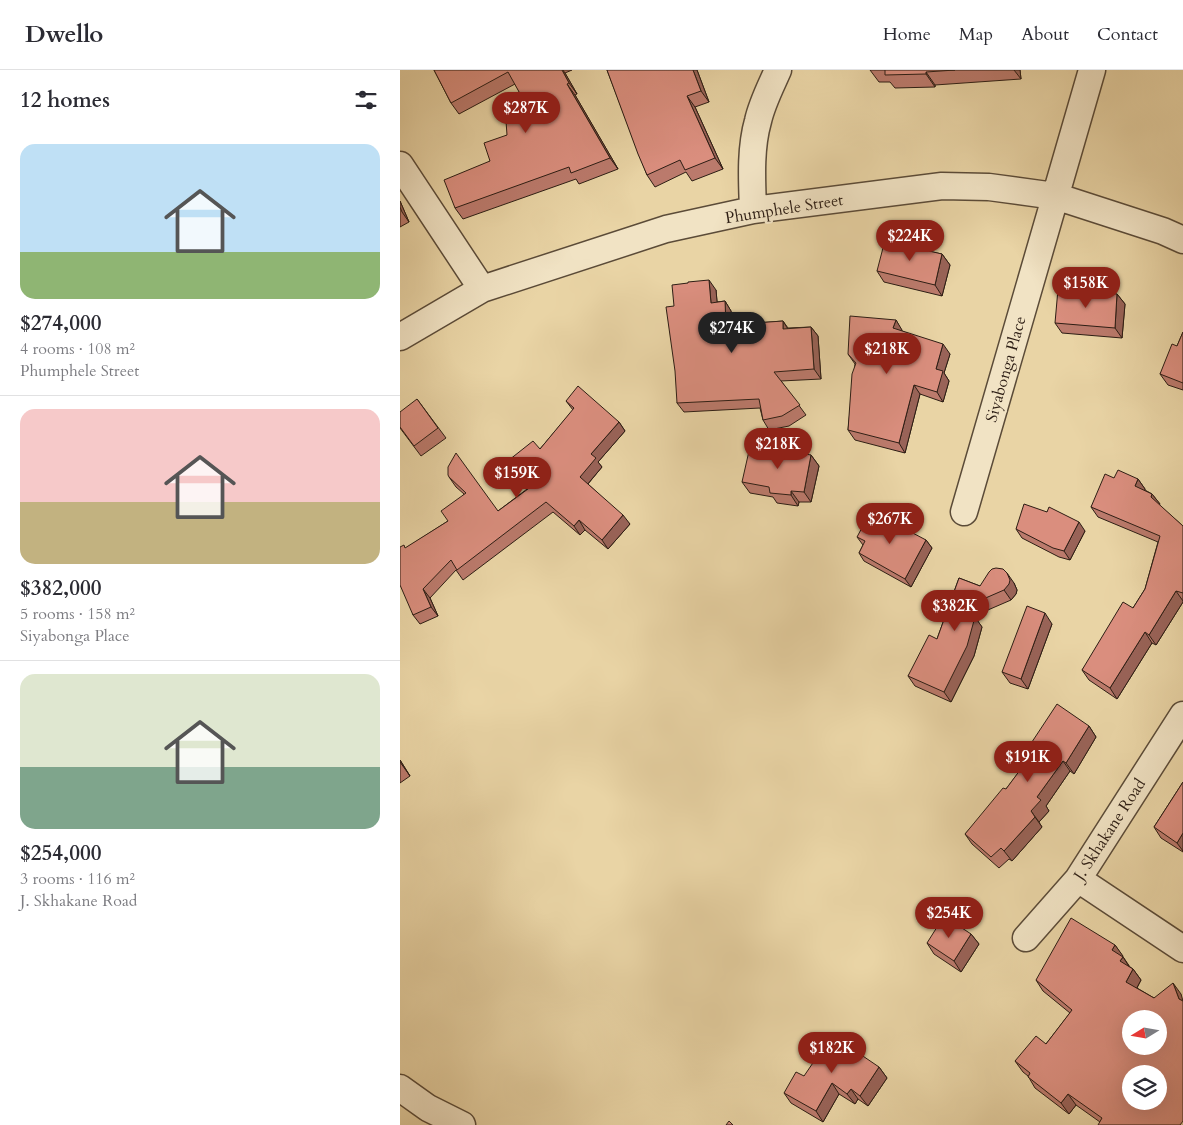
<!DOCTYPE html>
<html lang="en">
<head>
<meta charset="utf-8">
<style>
	:root { --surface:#fff; --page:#f2f2f3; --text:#2b2b33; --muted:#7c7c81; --line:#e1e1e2; --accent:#8f2418 }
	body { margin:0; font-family:Cardo,serif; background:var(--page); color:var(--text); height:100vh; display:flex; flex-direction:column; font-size:19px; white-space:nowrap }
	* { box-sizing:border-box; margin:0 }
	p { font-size:16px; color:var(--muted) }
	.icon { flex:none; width:28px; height:28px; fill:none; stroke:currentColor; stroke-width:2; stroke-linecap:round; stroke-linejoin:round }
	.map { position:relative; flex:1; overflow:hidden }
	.drawer { display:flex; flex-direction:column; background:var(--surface); width:400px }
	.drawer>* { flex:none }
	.needle { width:32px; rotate:259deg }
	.buttons { position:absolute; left:722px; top:940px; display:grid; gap:10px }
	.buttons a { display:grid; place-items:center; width:45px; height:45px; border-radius:50%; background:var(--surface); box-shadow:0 5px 20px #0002; font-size:25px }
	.price { position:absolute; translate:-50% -42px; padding:0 11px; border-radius:18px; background:var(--accent); color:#fff; font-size:16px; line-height:32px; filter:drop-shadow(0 1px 2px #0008) }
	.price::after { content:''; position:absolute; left:50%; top:30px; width:15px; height:11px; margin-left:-8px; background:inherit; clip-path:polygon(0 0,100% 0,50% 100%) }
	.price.on { background:#222; color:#fff }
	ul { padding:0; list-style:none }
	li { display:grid; align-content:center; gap:10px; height:265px; padding:0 20px }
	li+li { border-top:1px solid var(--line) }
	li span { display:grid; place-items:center; height:155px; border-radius:15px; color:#555 }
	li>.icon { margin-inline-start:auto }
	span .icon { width:90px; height:90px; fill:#fffc; stroke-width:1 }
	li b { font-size:21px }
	h2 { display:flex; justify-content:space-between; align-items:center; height:60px; padding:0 20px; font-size:21px }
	header { display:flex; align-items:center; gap:30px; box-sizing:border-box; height:70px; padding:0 25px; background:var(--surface); border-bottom:1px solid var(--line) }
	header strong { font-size:24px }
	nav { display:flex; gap:28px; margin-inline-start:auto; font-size:18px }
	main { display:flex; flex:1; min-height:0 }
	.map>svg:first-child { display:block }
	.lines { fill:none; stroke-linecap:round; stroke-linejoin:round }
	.minor-casing { stroke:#5b4b38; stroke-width:29 }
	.minor { stroke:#f1e3c4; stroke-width:26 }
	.wall { fill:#bb7a6c; stroke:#2c1d14 }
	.shaded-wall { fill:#996358; stroke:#2c1d14 }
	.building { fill:#da8e7e; stroke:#2c1d14; fill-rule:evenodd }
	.labels { text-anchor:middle; stroke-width:4.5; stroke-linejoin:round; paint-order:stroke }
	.street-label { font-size:16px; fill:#2c1d14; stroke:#f1e3c4 }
</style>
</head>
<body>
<header>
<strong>Dwello</strong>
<nav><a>Home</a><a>Map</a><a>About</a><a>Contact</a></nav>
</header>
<main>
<section class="drawer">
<h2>12 homes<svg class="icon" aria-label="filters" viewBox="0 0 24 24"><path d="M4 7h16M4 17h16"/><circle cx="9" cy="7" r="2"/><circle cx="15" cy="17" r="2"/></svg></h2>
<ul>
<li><span style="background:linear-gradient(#bfe0f5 70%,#8fb573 0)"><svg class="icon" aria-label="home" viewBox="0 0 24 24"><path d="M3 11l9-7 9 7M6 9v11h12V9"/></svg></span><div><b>$274,000</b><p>4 rooms · 108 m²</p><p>Phumphele Street</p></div></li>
<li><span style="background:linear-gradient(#f6c9c9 60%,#c2b280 0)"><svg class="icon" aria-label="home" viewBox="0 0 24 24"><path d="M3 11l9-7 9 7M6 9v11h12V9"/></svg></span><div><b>$382,000</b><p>5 rooms · 158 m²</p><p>Siyabonga Place</p></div></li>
<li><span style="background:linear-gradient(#dfe7d0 60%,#7fa58c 0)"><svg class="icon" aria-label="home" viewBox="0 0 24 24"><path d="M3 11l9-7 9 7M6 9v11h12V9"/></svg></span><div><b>$254,000</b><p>3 rooms · 116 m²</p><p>J. Skhakane Road</p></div></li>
</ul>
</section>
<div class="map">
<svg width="783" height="1055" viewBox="0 0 783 1055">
	<rect width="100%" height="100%" fill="#e9d4a5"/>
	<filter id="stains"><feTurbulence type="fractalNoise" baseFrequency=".004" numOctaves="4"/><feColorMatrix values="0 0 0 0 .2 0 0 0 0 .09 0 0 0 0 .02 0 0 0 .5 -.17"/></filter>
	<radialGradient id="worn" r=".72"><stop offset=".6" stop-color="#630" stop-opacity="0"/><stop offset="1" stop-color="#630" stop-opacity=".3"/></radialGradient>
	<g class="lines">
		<g class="minor-casing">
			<path id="minor" d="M 0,95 L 82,219
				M 353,140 C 352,111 350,79 358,51 C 362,33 371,16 378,0
				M 0,267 L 82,219 L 266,159 L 353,140 L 542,116 L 589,117 L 655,126 L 763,161 L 783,170
				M 564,442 L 692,0
				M 678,809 L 783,879
				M 626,868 L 678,809 L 783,645
				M 0,1018 L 28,1038 L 62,1055"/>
		</g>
		<use href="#minor" class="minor"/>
	</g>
	<path class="wall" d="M 34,0 L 172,0 L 165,3 L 177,24 L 175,25 L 218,99 L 179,114 L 176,109 L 63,149 L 55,138 L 90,91 L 107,65 L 133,47 L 115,14 L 59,44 L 51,33 Z
		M 207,0 L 297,0 L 309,32 L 295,37 L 323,99 L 292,111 L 286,102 L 255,117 L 247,105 Z
		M 470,0 L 620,0 L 621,9 L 535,15 L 535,17 L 495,18 L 490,12 L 479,12 Z
		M 0,131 L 9,152 L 0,157 Z
		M 495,177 L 522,180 L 542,184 L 550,195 L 542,226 L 484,212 L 477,201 Z
		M 316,220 L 317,232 L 325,231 L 331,241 L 332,255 L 383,251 L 388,258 L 411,257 L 418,266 L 421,309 L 381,311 L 406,345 L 389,356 L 369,360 L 363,350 L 360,338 L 284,342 L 277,333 Z
		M 717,224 L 725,234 L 722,268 L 662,263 L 655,253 Z
		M 496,250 L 502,261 L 550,284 L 544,303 L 549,311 L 543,332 L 520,324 L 505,383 L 455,370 L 448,360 L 455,294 L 448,284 Z
		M 783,262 L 783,320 L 768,315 L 760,304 L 777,276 Z
		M 17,329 L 46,368 L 21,386 L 0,358 Z
		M 166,331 L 219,352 L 225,361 L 198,392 L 202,397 L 188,414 L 230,454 L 208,479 L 185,460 L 180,465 L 153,442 L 63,510 L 56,500 L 30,528 L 38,546 L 20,554 L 13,545 L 6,478 L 48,451 L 64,424 L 56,417 L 49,407 L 98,441 L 131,416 L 115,399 L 109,390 L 140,379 L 173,340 Z
		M 411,385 L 419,396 L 411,432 L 399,432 L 398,436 L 377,433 L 373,427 L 350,423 L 342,412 Z
		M 714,408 L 738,409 L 745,419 L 745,420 L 752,424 L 760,434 L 759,435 L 783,456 L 783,532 L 756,575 L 752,573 L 717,629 L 689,610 L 682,600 L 733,538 L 745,519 L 758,472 L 698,447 L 691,437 Z
		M 647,442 L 685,461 L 670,490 L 659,487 L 622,468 L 616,459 Z
		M 457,467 L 526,470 L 532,478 L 511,517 L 464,491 L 459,483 L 463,475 Z
		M 559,508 L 580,516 L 614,513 L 617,520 L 616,524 L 611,530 L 574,546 L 582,557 L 574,586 L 551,632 L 515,616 L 508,606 L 537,569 Z
		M 652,554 L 628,619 L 610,613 L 602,602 Z
		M 689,656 L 696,667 L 674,704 L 670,701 L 646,736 L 649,741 L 639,752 L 642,757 L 612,791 L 609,789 L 599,798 L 572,774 L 565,764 L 606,719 L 628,690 L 624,684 Z
		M 0,690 L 10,706 L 0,713 Z
		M 783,712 L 783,782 L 761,768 L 754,757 Z
		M 571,864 L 579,874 L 561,902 L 534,884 L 527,873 Z
		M 715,875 L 730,897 L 733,899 L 741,910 L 737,918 L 754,928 L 781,924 L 700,1052 L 676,1035 L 669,1044 L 635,1018 L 628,1006 L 623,1002 L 615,991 L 646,974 L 670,943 L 643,921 L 636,910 Z
		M 479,997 L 487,1008 L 468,1036 L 458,1029 L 455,1034 L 439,1024 L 423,1052 L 391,1033 L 384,1023 L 404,1006 Z"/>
	<path class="shaded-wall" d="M 162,0 L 163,0 L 165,3 L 177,24 L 169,13 Z
		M 293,0 L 297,0 L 309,32 L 301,21 Z
		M 614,0 L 620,0 L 621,9 Z
		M 526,2 L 535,15 L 535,17 L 526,4 Z
		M 167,14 L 175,25 L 218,99 L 210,88 Z
		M 287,26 L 295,37 L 323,99 L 315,88 Z
		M 0,131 L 9,152 L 2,142 L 0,137 Z
		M 517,172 L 524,183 L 516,178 Z
		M 542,184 L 550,195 L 542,226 L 535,215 Z
		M 309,210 L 316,220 L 318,242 L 311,233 Z
		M 717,224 L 725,234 L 722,268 L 715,258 Z
		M 325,231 L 331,241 L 332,265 L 326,255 Z
		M 496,250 L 502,260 L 499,267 L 493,258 Z
		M 383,251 L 389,261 L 383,259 Z
		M 411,257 L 418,266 L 421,309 L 414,299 Z
		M 543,274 L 550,284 L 544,303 L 549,311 L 543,332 L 537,322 L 536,299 Z
		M 514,315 L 520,324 L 505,383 L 499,373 Z
		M 219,352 L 225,361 L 198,392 L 202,397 L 186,416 L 180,407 L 191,384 Z
		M 411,385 L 419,396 L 411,432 L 404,422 Z
		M 738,409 L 745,419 L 742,427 L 735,416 Z
		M 391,421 L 399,432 L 398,436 L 391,425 Z
		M 752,424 L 760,434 L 758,438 L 751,427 Z
		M 223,445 L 230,454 L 208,479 L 202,470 Z
		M 179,450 L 185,460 L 180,465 L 174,456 Z
		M 679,452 L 685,461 L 670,490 L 664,481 Z
		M 526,470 L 532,478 L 511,517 L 505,509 Z
		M 607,503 L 614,513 L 617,520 L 616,524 L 611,530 L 604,520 Z
		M 23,519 L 30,528 L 38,546 L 31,537 Z
		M 776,521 L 783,531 L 783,532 L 756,575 L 749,565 Z
		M 645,543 L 652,554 L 628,619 L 621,609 Z
		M 575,547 L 582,557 L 574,586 L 551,632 L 544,622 Z
		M 745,562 L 752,573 L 717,629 L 710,618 Z
		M 689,656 L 696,667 L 674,704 L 666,693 Z
		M 0,690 L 10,706 L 0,692 Z
		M 663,691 L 670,701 L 646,736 L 649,741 L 639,752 L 631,741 L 637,727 Z
		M 635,747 L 642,757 L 612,791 L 604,781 Z
		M 783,763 L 783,781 L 777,773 Z
		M 571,864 L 579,874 L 561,902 L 554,891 Z
		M 715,875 L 723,886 L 720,891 L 723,887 L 730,898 L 727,902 L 712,880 Z
		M 733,899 L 741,910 L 734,923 L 726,912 Z
		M 773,913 L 781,924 L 783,931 L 779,929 Z
		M 479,997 L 487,1008 L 468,1036 L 460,1026 Z
		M 432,1013 L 439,1024 L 423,1052 L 416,1041 Z
		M 451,1019 L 458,1029 L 455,1034 L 447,1024 Z
		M 668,1024 L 676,1035 L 669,1044 L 661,1033 Z"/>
	<path class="building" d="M 34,0 L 162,0 L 169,13 L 167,14 L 210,88 L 171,103 L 169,97 L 55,138 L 44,110 L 90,91 L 84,73 L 107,65 L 106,51 L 133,47 L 108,2 L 51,33 Z
		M 207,0 L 293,0 L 301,21 L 287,26 L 315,88 L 285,100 L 280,90 L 247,105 L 238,84 Z
		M 485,0 L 555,0 L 526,2 L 526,4 L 485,5 Z
		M 497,167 L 517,172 L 516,178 L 542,184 L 535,215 L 477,201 L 484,174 L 495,177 Z
		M 309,210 L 311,233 L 325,231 L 326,255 L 383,251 L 383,259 L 411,257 L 414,299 L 374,302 L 400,335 L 382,346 L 363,350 L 359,329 L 277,333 L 275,301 L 266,237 L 274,236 L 272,215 L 288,213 L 288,212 Z
		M 658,219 L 717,224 L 715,258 L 655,253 Z
		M 450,246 L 496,250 L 493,258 L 543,274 L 536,299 L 543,301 L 537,322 L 514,315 L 499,373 L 448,360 L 452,304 L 456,293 L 448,284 Z
		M 783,262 L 783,313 L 760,304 L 772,274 L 777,276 Z
		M 178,316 L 219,352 L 191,384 L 196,388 L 180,407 L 223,445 L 202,470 L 179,450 L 174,456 L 146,432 L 57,500 L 51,490 L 23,519 L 31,537 L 13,545 L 0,515 L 0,477 L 4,475 L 5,478 L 48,451 L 41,441 L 66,423 L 49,407 L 48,405 L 48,397 L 56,383 L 98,441 L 132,416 L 109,390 L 133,371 L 140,379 L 174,338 L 166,331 Z
		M 17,329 L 38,358 L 14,376 L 0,357 L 0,342 Z
		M 367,377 L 411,385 L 404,422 L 391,421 L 391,425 L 370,423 L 369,417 L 342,412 L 349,381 L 368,382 Z
		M 718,400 L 738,409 L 735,416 L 752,424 L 751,427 L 783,456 L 783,523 L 776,521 L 749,565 L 745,562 L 710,618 L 682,600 L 723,532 L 733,538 L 745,519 L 760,466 L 691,437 L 705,404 L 714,408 Z
		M 624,434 L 647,442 L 649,437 L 679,452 L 664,481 L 653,478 L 616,459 Z
		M 471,441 L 526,470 L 505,509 L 459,483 L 465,471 L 457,467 Z
		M 596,498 L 603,499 L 607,503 L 610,510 L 609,514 L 604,520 L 558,540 L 575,547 L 567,576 L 544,622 L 508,606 L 529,565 L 537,569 L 559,508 L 580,516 L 589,502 L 592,499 Z
		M 627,536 L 645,543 L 621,609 L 602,602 Z
		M 657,634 L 689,656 L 666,693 L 663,691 L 637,727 L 641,730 L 631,741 L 635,747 L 604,781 L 601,778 L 591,787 L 565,764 L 603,718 L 606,719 L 629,688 L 624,684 Z
		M 783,712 L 783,763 L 777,773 L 754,757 Z
		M 544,846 L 571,864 L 554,891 L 527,873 Z
		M 671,848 L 715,875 L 712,880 L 723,887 L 720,891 L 733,899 L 726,912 L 754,928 L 773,913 L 779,929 L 783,931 L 783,1051 L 780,1055 L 698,1055 L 702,1048 L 668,1024 L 661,1033 L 628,1007 L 630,1003 L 615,991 L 636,966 L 646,974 L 672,940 L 636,910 ZM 731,949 L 759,949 L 759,976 L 731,976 ZM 731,1004 L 759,1004 L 759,1031 L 731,1031 Z
		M 432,965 L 479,997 L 460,1026 L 451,1019 L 447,1024 L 432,1013 L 416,1041 L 384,1023 L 396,1002 L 404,1006 Z
		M 329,1051 L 333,1055 L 326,1055 Z"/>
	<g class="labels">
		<g class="street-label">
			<text transform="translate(384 138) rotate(-9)" y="6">Phumphele Street</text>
			<text transform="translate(605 299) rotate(-74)" y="6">Siyabonga Place</text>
			<text transform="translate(709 759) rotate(-57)" y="6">J. Skhakane Road</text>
		</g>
	</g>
	<rect width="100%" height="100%" filter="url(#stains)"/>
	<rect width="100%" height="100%" fill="url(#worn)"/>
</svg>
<div class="buttons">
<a><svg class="needle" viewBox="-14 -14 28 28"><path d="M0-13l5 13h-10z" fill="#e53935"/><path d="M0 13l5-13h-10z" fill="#7c7c81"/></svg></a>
<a><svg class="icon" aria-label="layers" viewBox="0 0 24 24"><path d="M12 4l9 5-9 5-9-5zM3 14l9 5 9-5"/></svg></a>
</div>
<b class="price" style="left:126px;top:64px">$287K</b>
<b class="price" style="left:510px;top:192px">$224K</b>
<b class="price" style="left:686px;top:239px">$158K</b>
<b class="price on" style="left:332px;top:284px">$274K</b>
<b class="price" style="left:487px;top:305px">$218K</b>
<b class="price" style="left:378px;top:400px">$218K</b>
<b class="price" style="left:117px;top:429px">$159K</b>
<b class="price" style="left:490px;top:475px">$267K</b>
<b class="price" style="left:555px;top:562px">$382K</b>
<b class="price" style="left:628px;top:713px">$191K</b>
<b class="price" style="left:549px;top:869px">$254K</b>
<b class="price" style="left:432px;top:1004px">$182K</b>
</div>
</main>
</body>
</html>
